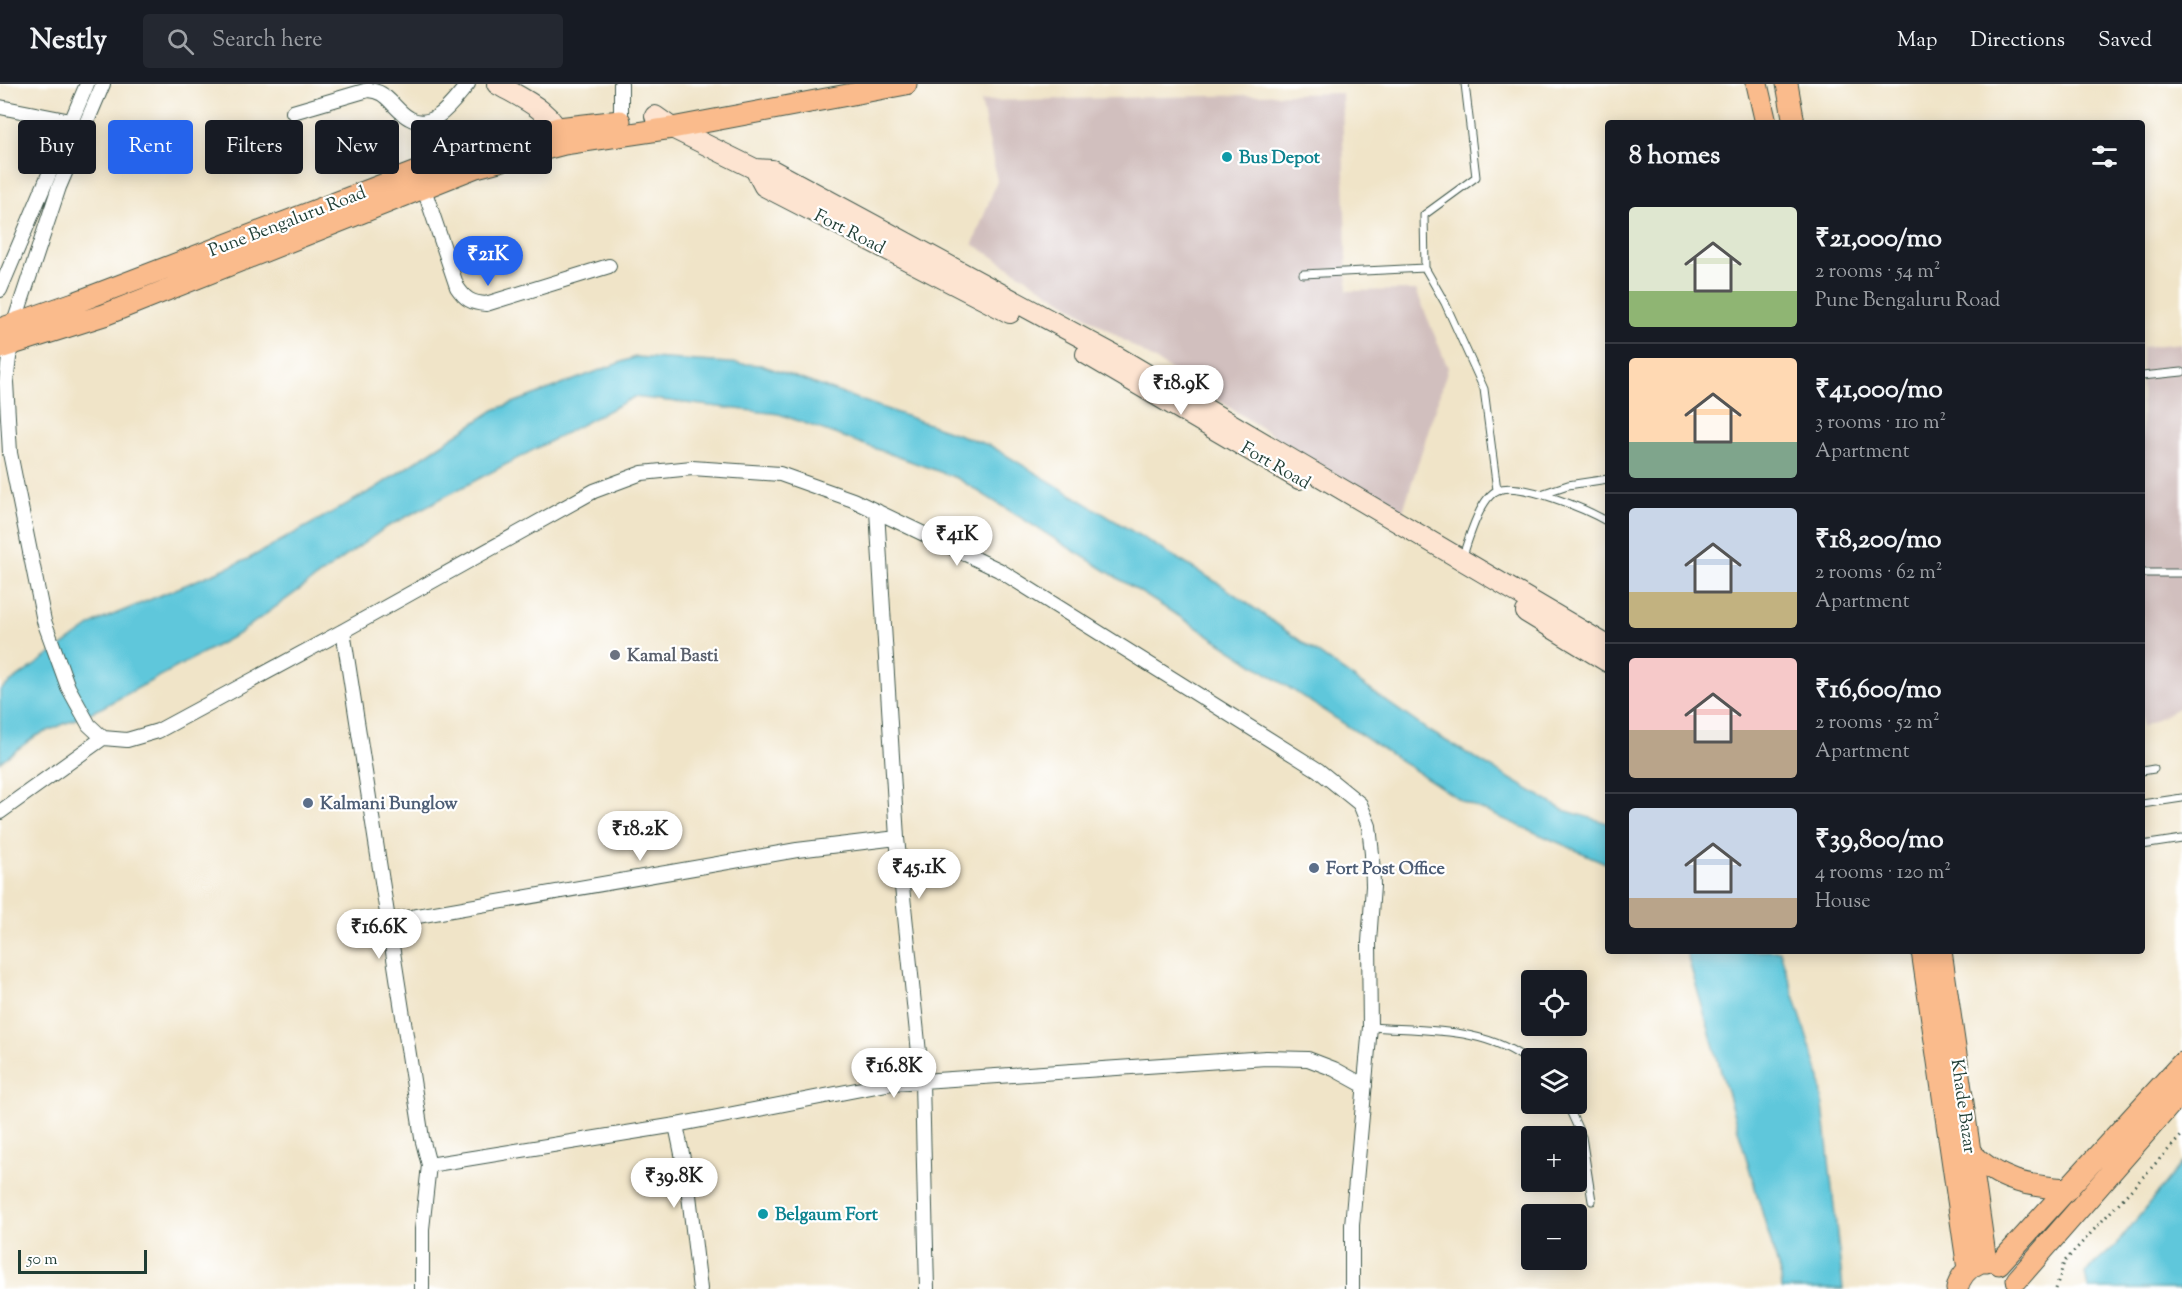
<!DOCTYPE html>
<html lang="en">
<head>
<meta charset="utf-8">
<style>
	:root { --surface:#171b24; --page:#242831; --text:#f1f3f6; --muted:#9ea1a6; --line:#363941; --accent:#2563eb }
	body { margin:0; font-family:"Sorts Mill Goudy",serif; background:var(--page); color:var(--text); height:100vh; display:flex; flex-direction:column; font-size:22px; white-space:nowrap }
	* { box-sizing:border-box; margin:0 }
	p { font-size:20px; color:var(--muted) }
	.icon { flex:none; width:33px; height:33px; fill:none; stroke:currentColor; stroke-width:2; stroke-linecap:round; stroke-linejoin:round }
	.map { position:relative; flex:1; overflow:hidden }
	.sheet { position:absolute; left:1605px; top:36px; width:540px; height:834px; display:flex; flex-direction:column; background:var(--surface); border-radius:6px; box-shadow:0 3px 15px #0003 }
	.sheet>* { flex:none }
	.banner { position:absolute; left:18px; top:36px; width:570px; height:54px; display:flex; gap:12px }
	.buttons { position:absolute; left:1521px; top:886px; display:grid; gap:12px }
	.buttons a { display:grid; place-items:center; width:66px; height:66px; border-radius:6px; background:var(--surface); box-shadow:0 3px 15px #0003; font-size:30px }
	.scale { position:absolute; left:18px; bottom:15px; width:129px; box-sizing:border-box; padding-left:6px; border:3px solid #1f3d34; border-top:0; font-size:16px; line-height:21px; white-space:nowrap; color:#1f3d34; -webkit-text-stroke:4px #fff; paint-order:stroke }
	.price { position:absolute; translate:-50% -51px; padding:0 14px; border-radius:21px; background:#fff; color:#222; font-size:20px; line-height:39px; filter:drop-shadow(0 2px 3px #0008) }
	.price::after { content:''; position:absolute; left:50%; top:36px; width:18px; height:14px; margin-left:-9px; background:inherit; clip-path:polygon(0 0,100% 0,50% 100%) }
	.price.on { background:var(--accent); color:#fff }
	ul { padding:0; list-style:none }
	li { display:flex; align-items:center; gap:18px; height:150px; padding:0 24px }
	li+li { border-top:2px solid var(--line) }
	li span { display:grid; place-items:center; flex:none; width:168px; height:120px; border-radius:6px; color:#555 }
	li>.icon { margin-inline-start:auto }
	span .icon { width:72px; height:72px; fill:#fffc; stroke-width:1 }
	li b { font-size:26px }
	h2 { display:flex; justify-content:space-between; align-items:center; height:72px; padding:0 24px; font-size:26px }
	.tag { padding:0 21px; border-radius:6px; background:var(--surface); box-shadow:0 3px 15px #0003; font-size:21px; line-height:54px }
	.tag.on { background:var(--accent); color:#fff }
	header { display:flex; align-items:center; gap:36px; box-sizing:border-box; height:84px; padding:0 30px; background:var(--surface); border-bottom:2px solid var(--line) }
	header strong { font-size:28px }
	nav { display:flex; gap:33px; margin-inline-start:auto; font-size:21px }
	.search { width:420px; height:54px; background:var(--page); display:flex; align-items:center; gap:15px; box-sizing:border-box; padding:0 21px; border-radius:6px; color:var(--muted); font-size:22px }
	.map>svg:first-child { display:block }
	.industrial { fill:#d1bfbe }
	.water { fill:#5fc7db; stroke:#3f8288; stroke-width:1.5 }
	.lines { fill:none; stroke-linecap:round; stroke-linejoin:round }
	.service-casing { stroke:#3e564a; stroke-width:9 }
	.minor-casing { stroke:#3e564a; stroke-width:16 }
	.secondary-casing { stroke:#3e564a; stroke-width:22 }
	.primary-casing { stroke:#3e564a; stroke-width:23 }
	.path { stroke:#3e564a; stroke-width:3; stroke-dasharray:1.5 4.5; stroke-linecap:butt }
	.service { stroke:#fff; stroke-width:7 }
	.minor { stroke:#fff; stroke-width:14 }
	.secondary { stroke:#fde4d1; stroke-width:20 }
	.primary { stroke:#fabb8c; stroke-width:21 }
	.culture-dot { fill:#0f9aa8; stroke:#fff; stroke-width:2 }
	.worship-dot { fill:#6b7280; stroke:#fff; stroke-width:2 }
	.service-dot { fill:#5c6f8a; stroke:#fff; stroke-width:2 }
	.labels { text-anchor:middle; stroke-width:4.5; stroke-linejoin:round; paint-order:stroke }
	.culture-label { font-size:18px; font-weight:bold; fill:#0d838f; stroke:#fff; text-anchor:start }
	.street-label { font-size:18px; fill:#1f3d34; stroke:#fff }
	.worship-label { font-size:18px; font-weight:bold; fill:#5b616d; stroke:#fff; text-anchor:start }
	.service-label { font-size:18px; font-weight:bold; fill:#4e5e75; stroke:#fff; text-anchor:start }
</style>
</head>
<body>
<header>
<strong>Nestly</strong>
<div class="search"><svg class="icon" aria-label="search" viewBox="0 0 24 24"><circle cx="10" cy="10" r="6"/><path d="M15 15l6 6"/></svg>Search here</div>
<nav><a>Map</a><a>Directions</a><a>Saved</a></nav>
</header>
<div class="map">
<svg width="2182" height="1205" viewBox="0 0 2182 1205">
	<rect width="100%" height="100%" fill="#fff"/>
	<filter id="ink" filterUnits="userSpaceOnUse"><feTurbulence type="fractalNoise" baseFrequency=".0167" numOctaves="2"/><feDisplacementMap in="SourceGraphic" scale="12" xChannelSelector="R" yChannelSelector="G"/><feConvolveMatrix kernelMatrix="1 2 1 2 8 2 1 2 1" color-interpolation-filters="sRGB"/></filter>
	<filter id="wash" filterUnits="userSpaceOnUse"><feTurbulence type="fractalNoise" baseFrequency=".008" numOctaves="4" result="noise"/><feDisplacementMap in="SourceGraphic" scale="24" xChannelSelector="R" yChannelSelector="G"/><feGaussianBlur stdDeviation="1.35" result="paint"/><feColorMatrix in="noise" values="0 0 0 0 0 0 0 0 0 0 0 0 0 0 0 0 0 1.4 0 .05"/><feComposite in="paint" operator="in"/></filter>
	<g filter="url(#wash)">
		<rect width="100%" height="100%" fill="#f0e4c8"/>
		<path class="industrial" d="M 1342,9 L 1347,207 L 1416,206 L 1448,284 L 1401,433 L 973,160 L 997,97 L 981,17 Z
			M 2182,259 L 2182,622 L 2142,643 L 2142,263 Z"/>
		<path class="water" d="M 635,273 L 761,281 L 991,362 L 1221,501 L 1426,645 L 1563,726 L 1608,739 L 1608,780 L 1462,717 L 1201,546 L 957,394 L 779,330 L 634,313 L 385,444 L 238,550 L 101,624 L 36,652 L 0,678 L 0,606 L 96,538 L 248,475 L 374,405 L 494,326 Z
			M 1686,867 L 1780,867 L 1820,994 L 1843,1205 L 1782,1205 L 1781,1193 Z
			M 2182,1079 L 2182,1205 L 2088,1205 L 2085,1189 L 2116,1161 Z"/>
	</g>
	<g filter="url(#ink)">
		<g class="lines">
			<g class="service-casing">
				<path id="service" d="M 1465,0 L 1476,93 L 1424,131 L 1425,184 L 1445,219 L 1484,305 L 1497,406
					M 1303,190 L 1425,184
					M 2142,292 L 2182,288
					M 1541,410 L 1568,401 L 1608,395
					M 1462,475 C 1468,457 1480,413 1498,406 C 1520,397 1588,426 1608,438
					M 2142,489 L 2182,489
					M 2142,687 L 2154,685
					M 2142,720 L 2182,714
					M 2142,761 L 2182,755
					M 1370,943 C 1424,947 1488,942 1532,980
					M 1567,1020 L 1582,1053 L 1592,1117"/>
			</g>
			<g class="minor-casing">
				<path id="minor" d="M 103,0 L 59,103 L 13,242 L 6,298 L 10,369 L 44,537 L 68,603 L 89,641 L 103,654 L 127,656 L 158,647 L 343,547 L 594,407 L 642,389 L 692,384 L 780,390 L 853,416 L 999,486 L 1318,686 L 1360,720 L 1369,742 L 1372,770 L 1373,802 L 1369,858 L 1370,943 L 1352,1141 L 1352,1205
					M 0,23 L 71,37
					M 293,28 L 368,6 C 380,7 384,11 392,19 C 397,24 403,31 409,34 C 434,49 454,16 468,0
					M 621,37 L 621,0
					M 424,105 L 457,203 C 465,215 471,219 486,220 L 609,182
					M 0,206 L 87,0
					M 877,427 L 897,754 L 922,998 L 927,1205
					M 343,547 L 422,1054 L 429,1081 L 422,1145 L 422,1205
					M 0,728 L 103,654
					M 389,837 L 797,766 L 897,754
					M 676,1041 L 687,1094 L 700,1205
					M 429,1081 L 676,1041 L 892,999 L 1266,974 L 1308,975 L 1334,985 L 1365,1002"/>
			</g>
			<g class="secondary-casing">
				<path id="secondary" d="M 497,0 C 523,15 552,26 563,57
					M 655,32 L 672,44 L 755,85 L 772,86 L 1116,272 L 1608,562
					M 755,85 L 764,102 L 1010,229
					M 1086,270 L 1299,395
					M 1526,528 L 1608,578"/>
			</g>
			<g class="primary-casing">
				<path id="primary" d="M 1757,0 L 1766,39
					M 1787,0 L 1794,39
					M 0,245 L 74,219 L 416,88 L 558,44 L 620,37
					M 0,264 L 104,231 L 476,83 L 564,60 L 672,44 L 906,0
					M 1922,867 L 1968,1185
					M 1941,867 L 1986,1178
					M 1970,1068 C 2000,1098 2028,1102 2068,1105
					M 1999,1180 L 2182,979
					M 2017,1196 L 2182,1007
					M 1957,1205 C 1960,1192 1967,1184 1979,1179"/>
			</g>
			<path class="path" d="M 2056,1205 L 2064,1178 L 2182,1051"/>
			<use href="#service" class="service"/>
			<use href="#minor" class="minor"/>
			<use href="#secondary" class="secondary"/>
			<use href="#primary" class="primary"/>
		</g>
	</g>
	<g class="culture-dot">
		<circle cx="1227" cy="73" r="6"/>
		<circle cx="763" cy="1130" r="6"/>
	</g>
	<circle class="worship-dot" cx="615" cy="571" r="6"/>
	<g class="service-dot">
		<circle cx="308" cy="719" r="6"/>
		<circle cx="1314" cy="784" r="6"/>
	</g>
	<g class="labels">
		<g class="culture-label">
			<text x="1239" y="79">Bus Depot</text>
			<text x="775" y="1136">Belgaum Fort</text>
		</g>
		<g class="street-label">
			<text transform="translate(287 137) rotate(-21)" y="6">Pune Bengaluru Road</text>
			<text transform="translate(850 147) rotate(27)" y="6">Fort Road</text>
			<text transform="translate(1276 381) rotate(30)" y="6">Fort Road</text>
			<text transform="translate(1964 1022) rotate(82)" y="6">Khade Bazar</text>
		</g>
		<g class="worship-label">
			<text x="627" y="577">Kamal Basti</text>
		</g>
		<g class="service-label">
			<text x="320" y="725">Kalmani Bunglow</text>
			<text x="1326" y="790">Fort Post Office</text>
		</g>
	</g>
</svg>
<div class="buttons">
<a><svg class="icon" aria-label="locate" viewBox="0 0 24 24"><circle cx="12" cy="12" r="6"/><path d="M12 2v4M12 18v4M2 12h4M18 12h4"/></svg></a>
<a><svg class="icon" aria-label="layers" viewBox="0 0 24 24"><path d="M12 4l9 5-9 5-9-5zM3 14l9 5 9-5"/></svg></a>
<a>+</a>
<a>−</a>
</div>
<div class="scale">50 m</div>
<b class="price on" style="left:488px;top:203px">₹21K</b>
<b class="price" style="left:1181px;top:332px">₹18.9K</b>
<b class="price" style="left:957px;top:483px">₹41K</b>
<b class="price" style="left:640px;top:778px">₹18.2K</b>
<b class="price" style="left:919px;top:816px">₹45.1K</b>
<b class="price" style="left:379px;top:876px">₹16.6K</b>
<b class="price" style="left:894px;top:1015px">₹16.8K</b>
<b class="price" style="left:674px;top:1125px">₹39.8K</b>
<div class="banner">
<a class="tag">Buy</a>
<a class="tag on">Rent</a>
<a class="tag">Filters</a>
<a class="tag">New</a>
<a class="tag">Apartment</a>
</div>
<section class="sheet">
<h2>8 homes<svg class="icon" aria-label="filters" viewBox="0 0 24 24"><path d="M4 7h16M4 17h16"/><circle cx="9" cy="7" r="2"/><circle cx="15" cy="17" r="2"/></svg></h2>
<ul>
<li><span style="background:linear-gradient(#dfe7d0 70%,#8fb573 0)"><svg class="icon" aria-label="home" viewBox="0 0 24 24"><path d="M3 11l9-7 9 7M6 9v11h12V9"/></svg></span><div><b>₹21,000/mo</b><p>2 rooms · 54 m²</p><p>Pune Bengaluru Road</p></div></li>
<li><span style="background:linear-gradient(#ffd9b3 70%,#7fa58c 0)"><svg class="icon" aria-label="home" viewBox="0 0 24 24"><path d="M3 11l9-7 9 7M6 9v11h12V9"/></svg></span><div><b>₹41,000/mo</b><p>3 rooms · 110 m²</p><p>Apartment</p></div></li>
<li><span style="background:linear-gradient(#c9d6e8 70%,#c2b280 0)"><svg class="icon" aria-label="home" viewBox="0 0 24 24"><path d="M3 11l9-7 9 7M6 9v11h12V9"/></svg></span><div><b>₹18,200/mo</b><p>2 rooms · 62 m²</p><p>Apartment</p></div></li>
<li><span style="background:linear-gradient(#f6c9c9 60%,#b9a48a 0)"><svg class="icon" aria-label="home" viewBox="0 0 24 24"><path d="M3 11l9-7 9 7M6 9v11h12V9"/></svg></span><div><b>₹16,600/mo</b><p>2 rooms · 52 m²</p><p>Apartment</p></div></li>
<li><span style="background:linear-gradient(#c9d6e8 75%,#b9a48a 0)"><svg class="icon" aria-label="home" viewBox="0 0 24 24"><path d="M3 11l9-7 9 7M6 9v11h12V9"/></svg></span><div><b>₹39,800/mo</b><p>4 rooms · 120 m²</p><p>House</p></div></li>
</ul>
</section>
</div>
</body>
</html>
